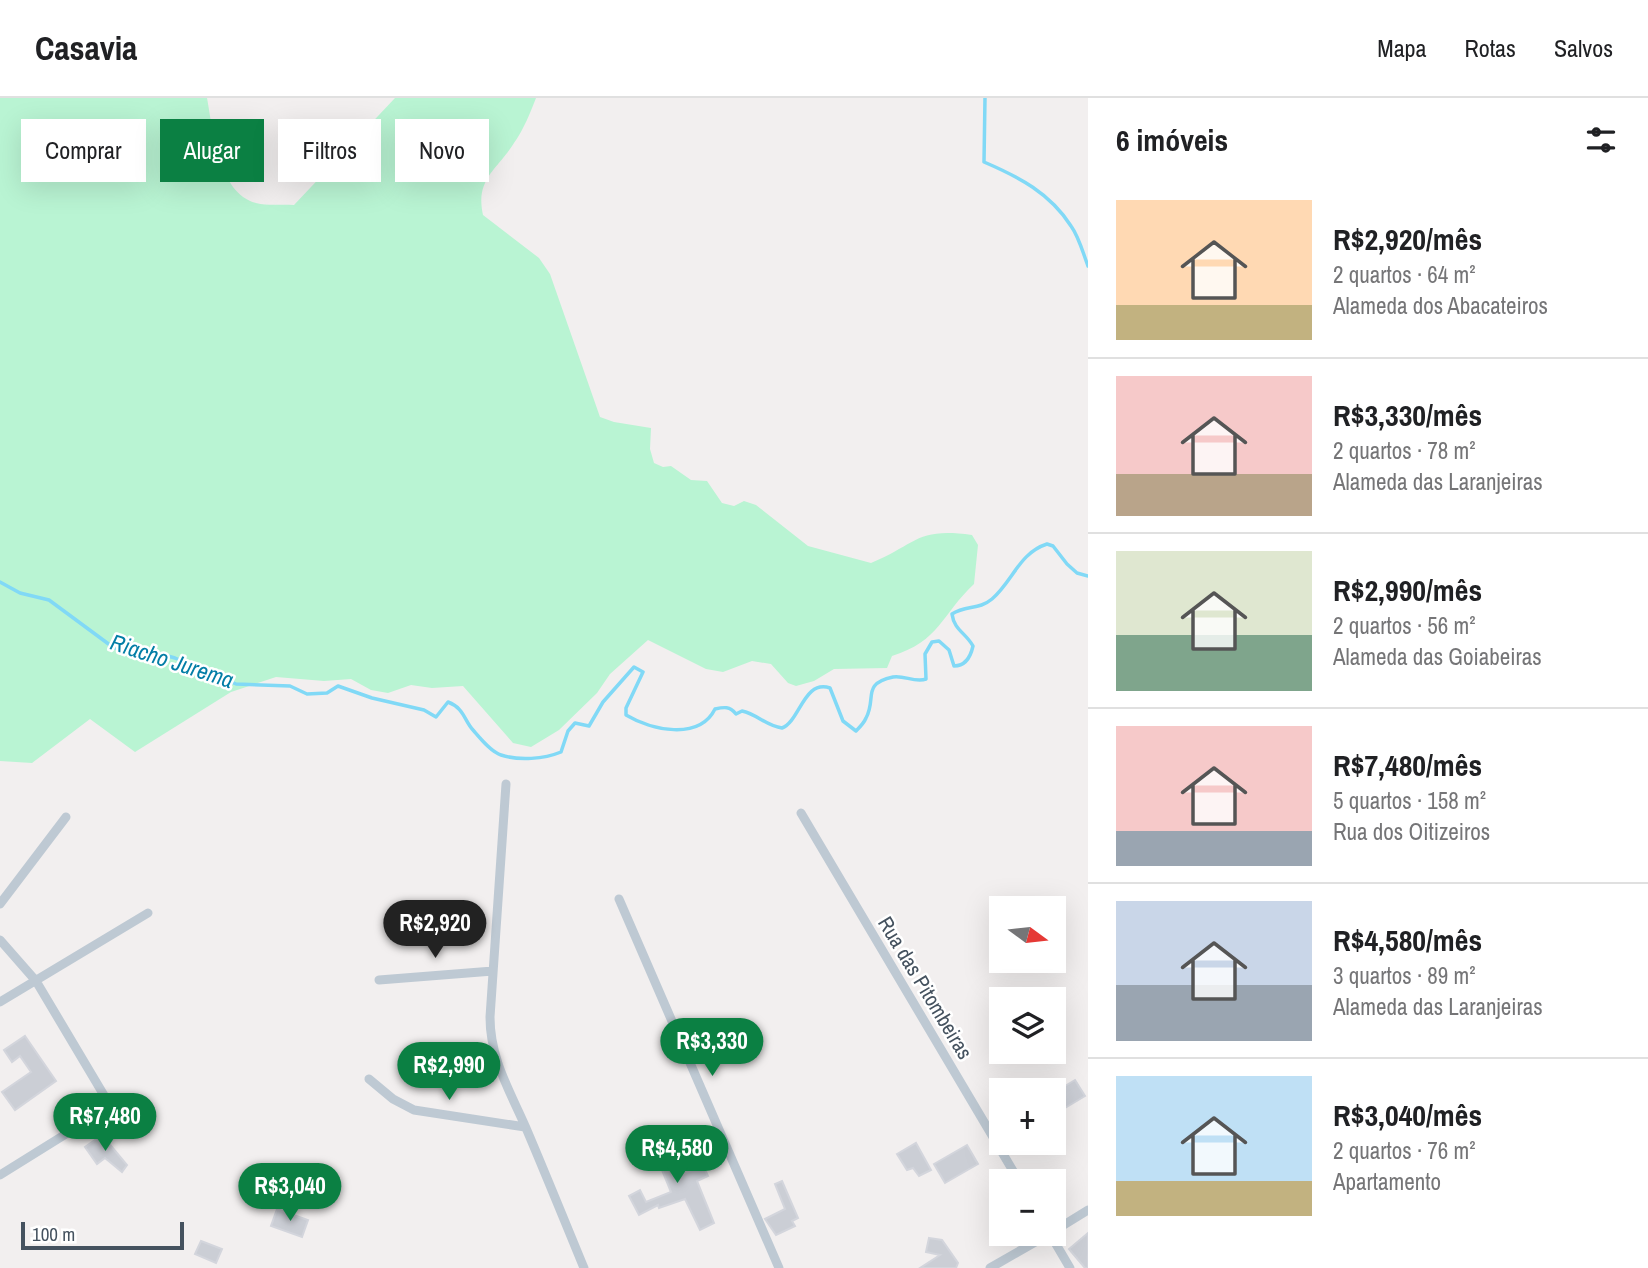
<!DOCTYPE html>
<html lang="pt">
<head>
<meta charset="utf-8">
<style>
	:root { --surface:#fff; --page:#f6f6f6; --text:#202124; --muted:#757577; --line:#e0e0e0; --accent:#0b8043 }
	body { margin:0; font-family:"Archivo Narrow",sans-serif; background:var(--page); color:var(--text); height:100vh; display:flex; flex-direction:column; font-size:26px; white-space:nowrap }
	* { box-sizing:border-box; margin:0 }
	p { font-size:23px; color:var(--muted) }
	.icon { flex:none; width:38px; height:38px; fill:none; stroke:currentColor; stroke-width:2; stroke-linecap:round; stroke-linejoin:round }
	.map { position:relative; flex:1; overflow:hidden }
	.sheet { display:flex; flex-direction:column; background:var(--surface); width:560px }
	.sheet>* { flex:none }
	.banner { position:absolute; left:21px; top:21px; width:665px; height:63px; display:flex; gap:14px }
	.needle { width:46px; rotate:105deg }
	.controls { position:absolute; left:989px; top:798px; display:grid; gap:14px }
	.controls a { display:grid; place-items:center; width:77px; height:77px; border-radius:0px; background:var(--surface); box-shadow:0 7px 28px #0002; font-size:35px }
	.scale { position:absolute; left:21px; bottom:18px; width:163px; box-sizing:border-box; padding-left:7px; border:4px solid #45525f; border-top:0; font-size:19px; line-height:24px; white-space:nowrap; color:#45525f; -webkit-text-stroke:5px #fff; paint-order:stroke }
	.price { position:absolute; translate:-50% -60px; padding:0 16px; border-radius:24px; background:var(--accent); color:#fff; font-size:23px; line-height:46px; filter:drop-shadow(0 2px 4px #0008) }
	.price::after { content:''; position:absolute; left:50%; top:42px; width:21px; height:16px; margin-left:-10px; background:inherit; clip-path:polygon(0 0,100% 0,50% 100%) }
	.price.selected { background:#222; color:#fff }
	ul { padding:0; list-style:none }
	li { display:flex; align-items:center; gap:21px; height:175px; padding:0 28px }
	li+li { border-top:2px solid var(--line) }
	li span { display:grid; place-items:center; flex:none; width:196px; height:140px; border-radius:0px; color:#555 }
	li>.icon { margin-inline-start:auto }
	span .icon { width:84px; height:84px; fill:#fffc; stroke-width:1 }
	li b { font-size:30px }
	h2 { display:flex; justify-content:space-between; align-items:center; height:84px; padding:0 28px; font-size:30px }
	.tag { padding:0 24px; border-radius:0px; background:var(--surface); box-shadow:0 7px 28px #0002; font-size:24px; line-height:63px }
	.tag.selected { background:var(--accent); color:#fff }
	header { display:flex; align-items:center; gap:42px; box-sizing:border-box; height:98px; padding:0 35px; background:var(--surface); border-bottom:2px solid var(--line) }
	header strong { font-size:33px }
	nav { display:flex; gap:38px; margin-inline-start:auto; font-size:24px }
	main { display:flex; flex:1; min-height:0 }
	.map>svg:first-child { display:block }
	.green { fill:#b9f4d3 }
	.lines { fill:none; stroke-linecap:round; stroke-linejoin:round }
	.stream { stroke:#81d9f6; stroke-width:3.5 }
	.building { fill:#cbced5; stroke:#d3d5dc; stroke-width:2 }
	.street { stroke:#bec9d3; stroke-width:9 }
	.labels { text-anchor:middle; stroke-width:5; stroke-linejoin:round; paint-order:stroke }
	.street-label { font-size:21px; fill:#45525f; stroke:#fff }
	.water-label { font-size:23px; font-style:italic; fill:#027da6; stroke:#fff }
</style>
</head>
<body>
<header>
<strong>Casavia</strong>
<nav><a>Mapa</a><a>Rotas</a><a>Salvos</a></nav>
</header>
<main>
<div class="map">
<svg width="1088" height="1170" viewBox="0 0 1088 1170">
	<rect width="100%" height="100%" fill="#f2efef"/>
	<path class="green" d="M 0,0 L 207,0 C 213,32 218,95 256,105 C 267,108 282,106 294,107 L 395,0 L 536,0 C 530,15 524,31 514,45 C 497,72 475,81 483,117 L 539,160 L 550,176 L 600,319 L 614,324 L 651,330 L 650,351 L 654,365 L 663,369 L 671,368 L 691,382 L 707,383 L 722,405 L 734,408 L 744,403 L 756,407 L 808,448 L 871,465 C 917,446 916,429 972,437 L 978,447 L 974,486 C 941,517 940,543 892,558 L 887,570 L 834,571 L 814,583 L 796,588 L 788,585 L 771,566 L 752,563 L 723,574 L 706,571 L 648,542 L 610,576 L 597,595 L 559,632 L 531,649 L 513,645 L 463,588 L 432,590 L 411,587 L 388,595 L 371,592 L 351,581 L 324,583 L 276,579 L 231,594 L 135,654 L 90,621 L 32,665 L 0,663 Z"/>
	<g class="lines">
		<path class="stream" d="M 985,0 L 984,64 C 1019,79 1050,95 1071,128 C 1079,139 1083,155 1088,168
			M 0,484 L 20,495 L 49,502 L 114,550 L 143,551 L 175,560 L 236,586 L 290,588 L 307,596 L 327,595 L 338,588 L 372,600 L 424,612 L 436,619 L 448,604 C 464,610 464,622 473,632 C 480,640 491,654 501,657 C 519,663 544,661 561,654 L 568,633 L 575,625 L 589,628 L 603,604 L 634,569 L 643,574 L 626,610 L 626,617 C 651,632 699,643 715,611 C 724,609 730,608 736,616 L 742,613 C 757,616 766,628 782,630 C 800,623 804,581 830,590 L 843,623 L 856,633 C 859,630 864,625 866,620 C 877,600 861,586 893,579 C 904,577 915,585 926,581 L 925,556 L 932,544 L 939,543 L 949,552 L 954,568 C 966,568 971,557 973,548 C 966,535 954,532 952,516 C 966,507 979,512 992,501 C 1013,483 1019,455 1047,446 L 1053,448 L 1067,466 L 1077,475 L 1088,478"/>
	</g>
	<path class="building" d="M 25,938 L 56,983 L 15,1012 L 2,994 L 31,974 L 20,958 L 12,964 L 4,952 Z
		M 1075,982 L 1085,998 L 1065,1010 L 1055,994 Z
		M 102,1037 L 127,1067 L 122,1074 L 105,1060 L 97,1066 L 85,1049 Z
		M 679,1042 L 685,1057 L 677,1060 L 683,1076 L 703,1067 L 708,1078 L 697,1083 L 714,1125 L 700,1132 L 685,1101 L 659,1110 L 658,1107 L 639,1117 L 629,1098 L 640,1092 L 646,1104 L 671,1094 L 660,1067 L 654,1070 L 647,1055 Z
		M 916,1045 L 931,1072 L 919,1078 L 913,1070 L 907,1072 L 897,1056 Z
		M 967,1047 L 978,1066 L 945,1085 L 934,1066 Z
		M 782,1083 L 798,1120 L 792,1123 L 795,1128 L 776,1137 L 765,1121 L 785,1111 L 775,1086 Z
		M 277,1111 L 308,1122 L 302,1139 L 271,1128 Z
		M 1088,1135 L 1088,1170 L 1085,1170 L 1069,1151 Z
		M 929,1140 L 942,1142 L 958,1165 L 956,1170 L 920,1170 L 940,1157 L 926,1154 Z
		M 201,1143 L 222,1151 L 216,1165 L 195,1156 Z"/>
	<g class="lines">
		<path class="street" d="M 506,686 L 490,919 C 490,961 510,993 526,1030 C 546,1077 565,1124 584,1170
			M 801,715 L 1019,1083
			M 619,801 L 779,1170
			M 0,806 L 66,719
			M 0,842 L 36,883 L 105,999 L 102,1013 L 98,1016 L 0,1077
			M 379,882 L 493,873
			M 0,904 L 148,815
			M 369,981 L 393,1001 L 414,1012 L 525,1029
			M 1054,1133 L 1088,1112
			M 1050,1136 L 1070,1170
			M 990,1170 L 1049,1136"/>
	</g>
	<g class="labels">
		<g class="street-label">
			<text transform="translate(925 890) rotate(59)" y="7">Rua das Pitombeiras</text>
		</g>
		<g class="water-label">
			<text transform="translate(172 563) rotate(18)" y="8">Riacho Jurema</text>
		</g>
	</g>
</svg>
<div class="controls">
<a><svg class="needle" viewBox="-14 -14 28 28"><path d="M0-13l5 13h-10z" fill="#e53935"/><path d="M0 13l5-13h-10z" fill="#757577"/></svg></a>
<a><svg class="icon" aria-label="layers" viewBox="0 0 24 24"><path d="M12 4l9 5-9 5-9-5zM3 14l9 5 9-5"/></svg></a>
<a>+</a>
<a>−</a>
</div>
<div class="scale">100 m</div>
<b class="price selected" style="left:435px;top:862px">R$2,920</b>
<b class="price" style="left:712px;top:980px">R$3,330</b>
<b class="price" style="left:449px;top:1004px">R$2,990</b>
<b class="price" style="left:105px;top:1055px">R$7,480</b>
<b class="price" style="left:677px;top:1087px">R$4,580</b>
<b class="price" style="left:290px;top:1125px">R$3,040</b>
<div class="banner">
<a class="tag">Comprar</a>
<a class="tag selected">Alugar</a>
<a class="tag">Filtros</a>
<a class="tag">Novo</a>
</div>
</div>
<section class="sheet">
<h2>6 imóveis<svg class="icon" aria-label="filters" viewBox="0 0 24 24"><path d="M4 7h16M4 17h16"/><circle cx="9" cy="7" r="2"/><circle cx="15" cy="17" r="2"/></svg></h2>
<ul>
<li><span style="background:linear-gradient(#ffd9b3 75%,#c2b280 0)"><svg class="icon" aria-label="home" viewBox="0 0 24 24"><path d="M3 11l9-7 9 7M6 9v11h12V9"/></svg></span><div><b>R$2,920/mês</b><p>2 quartos · 64 m²</p><p>Alameda dos Abacateiros</p></div></li>
<li><span style="background:linear-gradient(#f6c9c9 70%,#b9a48a 0)"><svg class="icon" aria-label="home" viewBox="0 0 24 24"><path d="M3 11l9-7 9 7M6 9v11h12V9"/></svg></span><div><b>R$3,330/mês</b><p>2 quartos · 78 m²</p><p>Alameda das Laranjeiras</p></div></li>
<li><span style="background:linear-gradient(#dfe7d0 60%,#7fa58c 0)"><svg class="icon" aria-label="home" viewBox="0 0 24 24"><path d="M3 11l9-7 9 7M6 9v11h12V9"/></svg></span><div><b>R$2,990/mês</b><p>2 quartos · 56 m²</p><p>Alameda das Goiabeiras</p></div></li>
<li><span style="background:linear-gradient(#f6c9c9 75%,#9aa5b1 0)"><svg class="icon" aria-label="home" viewBox="0 0 24 24"><path d="M3 11l9-7 9 7M6 9v11h12V9"/></svg></span><div><b>R$7,480/mês</b><p>5 quartos · 158 m²</p><p>Rua dos Oitizeiros</p></div></li>
<li><span style="background:linear-gradient(#c9d6e8 60%,#9aa5b1 0)"><svg class="icon" aria-label="home" viewBox="0 0 24 24"><path d="M3 11l9-7 9 7M6 9v11h12V9"/></svg></span><div><b>R$4,580/mês</b><p>3 quartos · 89 m²</p><p>Alameda das Laranjeiras</p></div></li>
<li><span style="background:linear-gradient(#bfe0f5 75%,#c2b280 0)"><svg class="icon" aria-label="home" viewBox="0 0 24 24"><path d="M3 11l9-7 9 7M6 9v11h12V9"/></svg></span><div><b>R$3,040/mês</b><p>2 quartos · 76 m²</p><p>Apartamento</p></div></li>
</ul>
</section>
</main>
</body>
</html>
